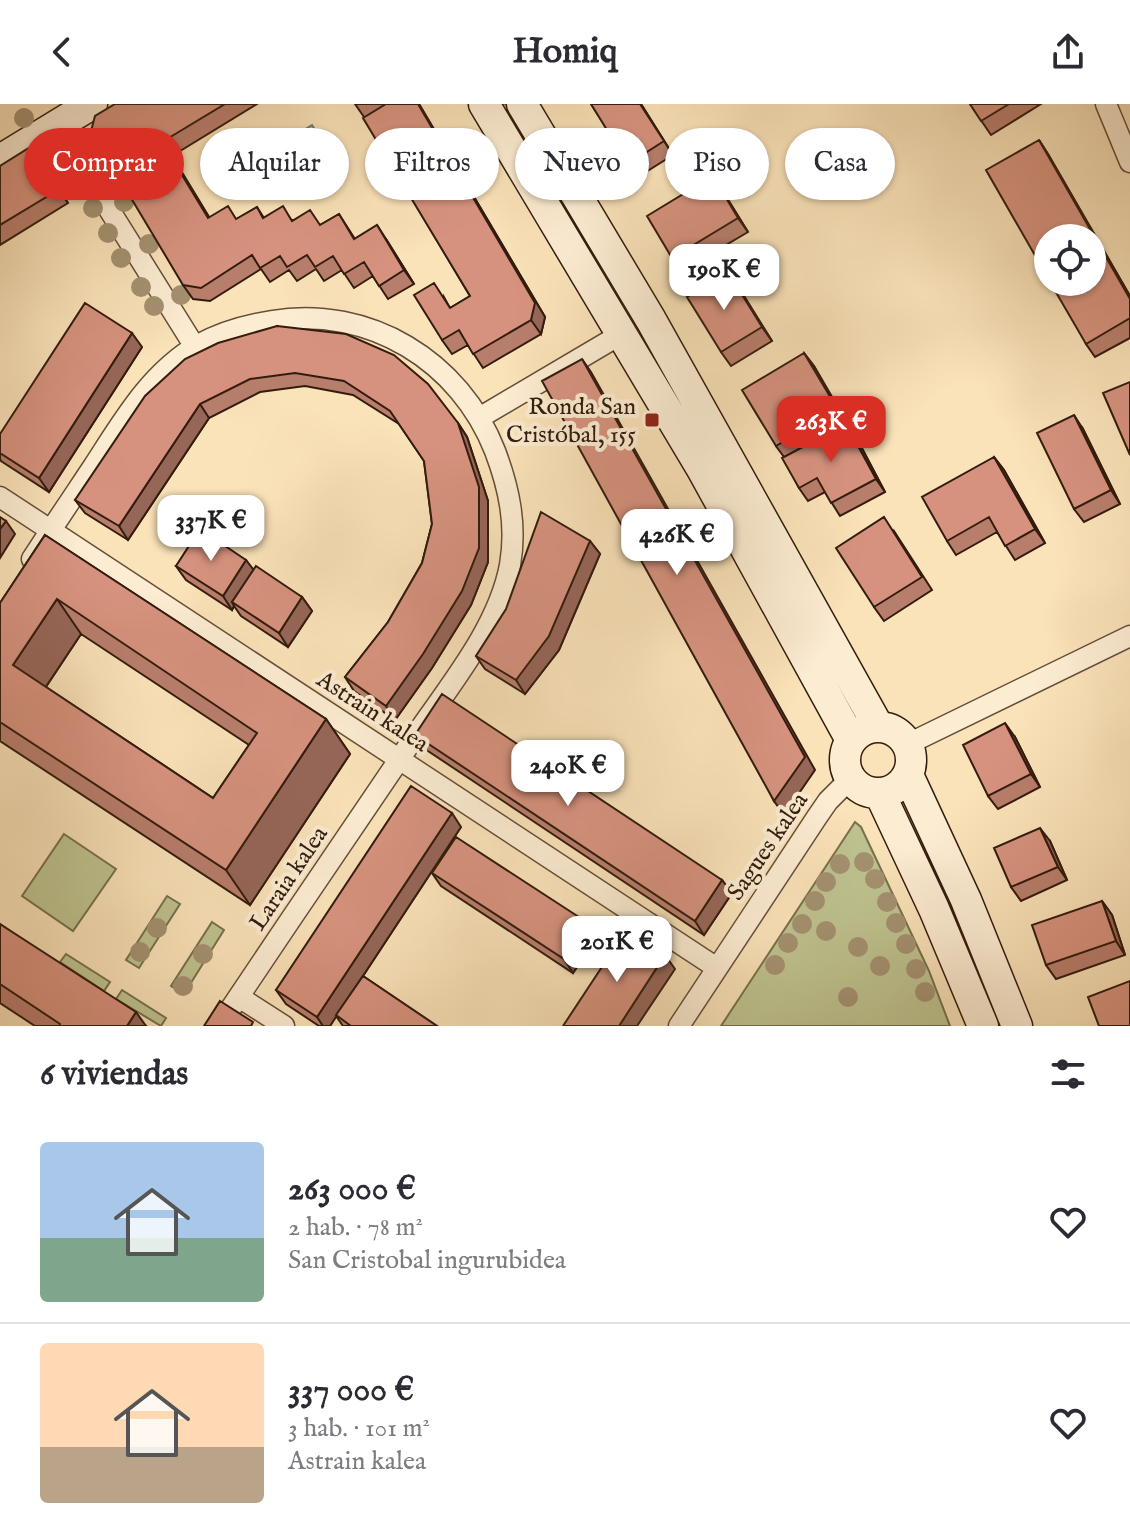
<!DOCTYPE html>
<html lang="es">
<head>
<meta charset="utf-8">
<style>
	:root { --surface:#fff; --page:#f2f2f3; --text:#2b2b33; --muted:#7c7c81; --line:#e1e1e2; --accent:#d93025 }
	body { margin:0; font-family:"IM FELL English",serif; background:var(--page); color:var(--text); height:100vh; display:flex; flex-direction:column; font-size:30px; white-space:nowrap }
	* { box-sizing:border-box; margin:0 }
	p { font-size:26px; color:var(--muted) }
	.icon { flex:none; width:44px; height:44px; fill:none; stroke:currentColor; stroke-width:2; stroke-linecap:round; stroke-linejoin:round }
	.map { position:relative; height:922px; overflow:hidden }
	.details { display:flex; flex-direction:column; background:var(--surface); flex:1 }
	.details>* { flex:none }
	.banner { position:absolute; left:24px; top:24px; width:1082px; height:72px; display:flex; gap:16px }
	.tools { position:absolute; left:1034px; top:120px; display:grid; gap:16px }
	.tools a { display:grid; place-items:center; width:72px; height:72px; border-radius:50%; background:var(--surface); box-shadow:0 2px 6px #0004; font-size:40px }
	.price { position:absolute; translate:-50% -68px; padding:0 18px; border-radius:16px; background:#fff; color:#222; font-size:26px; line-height:52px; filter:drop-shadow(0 2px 4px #0008) }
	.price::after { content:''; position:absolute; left:50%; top:48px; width:24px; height:18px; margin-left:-12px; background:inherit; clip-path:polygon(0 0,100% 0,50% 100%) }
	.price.current { background:var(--accent); color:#fff }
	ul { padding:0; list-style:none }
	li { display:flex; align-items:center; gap:24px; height:200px; padding:0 40px }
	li+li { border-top:2px solid var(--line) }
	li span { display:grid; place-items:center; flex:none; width:224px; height:160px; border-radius:8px; color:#555 }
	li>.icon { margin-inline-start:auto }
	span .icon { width:96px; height:96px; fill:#fffc; stroke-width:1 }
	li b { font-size:34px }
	h2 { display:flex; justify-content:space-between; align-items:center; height:96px; padding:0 40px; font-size:34px }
	.tag { padding:0 28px; border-radius:36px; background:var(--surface); box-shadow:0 2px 6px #0004; font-size:28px; line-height:72px }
	.tag.current { background:var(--accent); color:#fff }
	header { display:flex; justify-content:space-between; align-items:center; height:104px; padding:0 40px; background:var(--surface); font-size:36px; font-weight:700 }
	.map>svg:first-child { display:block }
	.green { fill:#bec390; stroke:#78704e; stroke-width:2 }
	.water { fill:#9fbeab; stroke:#747d6c; stroke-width:2 }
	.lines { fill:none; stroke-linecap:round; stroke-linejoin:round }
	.shore { stroke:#696d5c; stroke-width:2 }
	.street-casing { stroke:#654e38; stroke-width:23 }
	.secondary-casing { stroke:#331c0d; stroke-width:33 }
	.street { stroke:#fcecd2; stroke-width:20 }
	.secondary { stroke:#fcecd2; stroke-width:30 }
	.tree { fill:#a49170 }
	.wall { fill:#b87e6c; stroke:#331c0d; stroke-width:2; fill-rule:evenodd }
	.shaded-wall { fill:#966658; stroke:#331c0d; stroke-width:2 }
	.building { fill:#d6927e; stroke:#331c0d; stroke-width:2; fill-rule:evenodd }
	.poi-dot { fill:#8f2418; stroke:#fcecd2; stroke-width:3 }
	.labels { text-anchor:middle; stroke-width:8; stroke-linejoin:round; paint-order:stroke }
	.poi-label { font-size:24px; fill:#331c0d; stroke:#fcecd2; text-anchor:end }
	.street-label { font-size:24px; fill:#331c0d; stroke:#fcecd2 }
</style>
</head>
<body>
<header><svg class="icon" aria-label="back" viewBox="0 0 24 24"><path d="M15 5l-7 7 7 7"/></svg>Homiq<svg class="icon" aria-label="share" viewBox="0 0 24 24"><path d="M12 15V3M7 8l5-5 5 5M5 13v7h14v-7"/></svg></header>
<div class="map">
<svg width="1130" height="922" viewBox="0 0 1130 922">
	<rect width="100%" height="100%" fill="#fae2b9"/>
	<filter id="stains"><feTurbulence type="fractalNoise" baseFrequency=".0025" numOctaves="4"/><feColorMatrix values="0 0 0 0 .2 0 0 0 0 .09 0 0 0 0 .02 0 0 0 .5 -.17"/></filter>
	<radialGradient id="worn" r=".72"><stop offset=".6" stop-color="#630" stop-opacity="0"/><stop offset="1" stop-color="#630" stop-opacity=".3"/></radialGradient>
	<path class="green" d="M 499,0 L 506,0 L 613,178 L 607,181 Z
		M 855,718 L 861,723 L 929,867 L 950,922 L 721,922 Z
		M 64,730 L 116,765 L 73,827 L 22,792 Z
		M 167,792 L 180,800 L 139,864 L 126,856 Z
		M 212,818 L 224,826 L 184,890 L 171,882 Z
		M 66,850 L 110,878 L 104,887 L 60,858 Z
		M 122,886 L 166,914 L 161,922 L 116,895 Z"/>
	<path class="water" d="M 312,21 L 339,65 L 325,73 L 315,58 C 297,69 284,75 262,73 L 253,57 Z"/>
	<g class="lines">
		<path class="shore" d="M 307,34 L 311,35 L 317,45 L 316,50 C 298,57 286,70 266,64 L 267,58 Z"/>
		<g class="street-casing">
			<path id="street" d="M 1106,0 L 1130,58
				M 57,22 L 195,243
				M 479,314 L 623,229
				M 0,393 L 717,864
				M 32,455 C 52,424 73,393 93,363 C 123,317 150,269 198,241 C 221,228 247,221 272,217 C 369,201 460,257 495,347 C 509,384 517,421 510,461 C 498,526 445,587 409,641 C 345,735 282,828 219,922
				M 908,640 L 1130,532
				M 239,893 L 284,922
				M 679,922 L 817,713 L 828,697 L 850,675"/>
		</g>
		<g class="secondary-casing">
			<path id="secondary" d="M 484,0 L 702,365 L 851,636
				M 522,0 L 651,216 L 878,622
				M 0,56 L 92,0
				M845 656a33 33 0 1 1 66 0a33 33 0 1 1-66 0Z
				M 908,671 L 966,796 L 1017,922
				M 880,690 L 934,805 L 983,922"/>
		</g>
		<use href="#street" class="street"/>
		<use href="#secondary" class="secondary"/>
	</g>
	<g class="tree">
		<circle cx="24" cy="14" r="10"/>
		<circle cx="101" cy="67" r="10"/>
		<circle cx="75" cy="75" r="10"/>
		<circle cx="124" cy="98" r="10"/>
		<circle cx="93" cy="104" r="10"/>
		<circle cx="108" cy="129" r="10"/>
		<circle cx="149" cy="140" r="10"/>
		<circle cx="121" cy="154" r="10"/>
		<circle cx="141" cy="183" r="10"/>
		<circle cx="181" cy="191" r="10"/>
		<circle cx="154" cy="202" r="10"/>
		<circle cx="864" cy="758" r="10"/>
		<circle cx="840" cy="760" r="10"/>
		<circle cx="875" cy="775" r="10"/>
		<circle cx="826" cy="778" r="10"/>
		<circle cx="815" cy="797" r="10"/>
		<circle cx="887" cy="798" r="10"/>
		<circle cx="896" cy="819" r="10"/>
		<circle cx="802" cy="820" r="10"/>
		<circle cx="157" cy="824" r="10"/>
		<circle cx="826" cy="827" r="10"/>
		<circle cx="788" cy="839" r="10"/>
		<circle cx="906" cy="840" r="10"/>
		<circle cx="858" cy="843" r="10"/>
		<circle cx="140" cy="848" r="10"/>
		<circle cx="203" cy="850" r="10"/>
		<circle cx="775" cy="861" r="10"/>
		<circle cx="880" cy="862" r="10"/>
		<circle cx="916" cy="865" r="10"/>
		<circle cx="183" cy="882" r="10"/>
		<circle cx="925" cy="888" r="10"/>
		<circle cx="848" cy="893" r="10"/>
	</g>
	<path class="wall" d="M 115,0 L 257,0 L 172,52 L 209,113 L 237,115 L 257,103 L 264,114 L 293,116 L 320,121 L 339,110 L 355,135 L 386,135 L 414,180 L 388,195 L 373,172 L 354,184 L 342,166 L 324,177 L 316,165 L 297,177 L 289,166 L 270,178 L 261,165 L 210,197 L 193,195 L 183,181 Z
		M 355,0 L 419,0 L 545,213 L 541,230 L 483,264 L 468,241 L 452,250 L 442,236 L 444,193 L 450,204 L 470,192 L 364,13 Z
		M 591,0 L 641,0 L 673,51 L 638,73 Z
		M 970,0 L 1041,0 L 991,31 Z
		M 1039,36 L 1048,50 L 1130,192 L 1130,234 L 1095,253 L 1086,240 Z
		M 41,56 L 68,99 L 0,141 L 0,62 Z
		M 722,86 L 748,128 L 682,167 L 672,154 Z
		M 728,168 L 772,237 L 731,262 L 721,248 Z
		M 277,222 L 458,319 L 467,333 L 488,397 L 488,458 L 471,501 L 432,564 L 395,616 L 354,587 L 345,573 L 388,518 L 422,459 L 432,420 L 424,357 L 399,320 L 353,291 L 305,282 L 260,288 L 209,314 L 128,436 L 85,409 L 75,396 Z
		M 142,243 L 49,388 L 1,357 L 0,355 L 0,330 Z
		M 804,249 L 814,262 L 847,319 L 846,320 L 856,333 L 885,388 L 840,412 L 825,388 L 808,397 L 799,384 L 784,353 L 776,342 Z
		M 1083,325 L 1120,400 L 1084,418 L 1074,405 Z
		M 994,353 L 1004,366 L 1045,439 L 1015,456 L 997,428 L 956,451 L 947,437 Z
		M 894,427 L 932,486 L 884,517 L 874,503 Z
		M 45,431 L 326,615 L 350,650 L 250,801 L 0,637 L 0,499 ZM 81,530 L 249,641 L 213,694 L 46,583 Z
		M 590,437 L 600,450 L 559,546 L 525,590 L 485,565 L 476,552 Z
		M 246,456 L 253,466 L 302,493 L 312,507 L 288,543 L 241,512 L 234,502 L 232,506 L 186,476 L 176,462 Z
		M 415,631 L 722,776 L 732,789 L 704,831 L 425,645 Z
		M 1015,633 L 1040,683 L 998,705 L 988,692 Z
		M 461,723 L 363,872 L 437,922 L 343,922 L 336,912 L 330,922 L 319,922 L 286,900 L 276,886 Z
		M 1050,737 L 1067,776 L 1021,797 L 1011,783 Z
		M 432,769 L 588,819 L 597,833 L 573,869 L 441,782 Z
		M 1102,797 L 1112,811 L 1125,851 L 1056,875 L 1046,861 Z
		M 0,820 L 146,922 L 35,922 L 0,899 Z"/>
	<path class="shaded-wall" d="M 418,0 L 419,0 L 545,213 L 541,230 L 531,216 Z
		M 640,0 L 641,0 L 673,51 L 664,37 Z
		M 1039,36 L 1048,50 L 1130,192 L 1130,195 Z
		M 162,38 L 172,52 L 218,128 L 208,114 Z
		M 32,42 L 41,56 L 68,99 L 58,86 Z
		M 713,72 L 722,86 L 748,128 L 738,114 Z
		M 377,121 L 386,135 L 414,180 L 404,166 Z
		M 728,168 L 738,182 L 772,237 L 762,223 Z
		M 132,229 L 142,243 L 49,388 L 39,374 Z
		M 804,249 L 814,262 L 847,319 L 838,306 Z
		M 582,255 L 591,268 L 815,666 L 784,711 L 774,697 Z
		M 200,300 L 209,314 L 128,436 L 119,422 Z
		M 1074,311 L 1083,325 L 1120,400 L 1111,386 Z
		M 458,319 L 467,333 L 488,397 L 488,458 L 471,501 L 432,564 L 395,616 L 386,602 Z
		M 846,320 L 856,333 L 885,388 L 876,375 Z
		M 994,353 L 1004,366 L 1045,439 L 1035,425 Z
		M 6,417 L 15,430 L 0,454 L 0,425 Z
		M 590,437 L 600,450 L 559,546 L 525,590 L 516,576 Z
		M 246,456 L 256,469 L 232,498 L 234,502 L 232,506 L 223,492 Z
		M 302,493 L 312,507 L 288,543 L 279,529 Z
		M 57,495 L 81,530 L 37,596 L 13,561 Z
		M 326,615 L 350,650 L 250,801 L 226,766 Z
		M 1005,619 L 1015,633 L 1040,683 L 1031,670 Z
		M 452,709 L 461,723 L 330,922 L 323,922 L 317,913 Z
		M 1040,724 L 1050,737 L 1067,776 L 1058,763 Z
		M 722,776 L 732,789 L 704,831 L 695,817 Z
		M 1102,797 L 1112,811 L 1125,851 L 1116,837 Z
		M 588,819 L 597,833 L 573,869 L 564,855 Z
		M 665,851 L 675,865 L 637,922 L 619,922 Z
		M 136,908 L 146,922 L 127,922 Z"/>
	<path class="building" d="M 115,0 L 225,0 L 162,38 L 208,114 L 228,102 L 236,115 L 257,103 L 263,114 L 283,102 L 292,117 L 310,106 L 320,121 L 339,110 L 354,135 L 377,121 L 404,166 L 379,182 L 364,158 L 344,170 L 333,152 L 315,163 L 307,151 L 287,163 L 280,152 L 260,164 L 252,151 L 201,184 L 183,181 L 91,27 L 95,12 Z
		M 386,0 L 418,0 L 535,199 L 531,216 L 473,250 L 459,226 L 442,236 L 414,191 L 434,179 L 450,204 L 470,192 L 363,14 Z
		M 591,0 L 640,0 L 664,37 L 628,60 Z
		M 970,0 L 1009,0 L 981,17 Z
		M 1039,36 L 1130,195 L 1130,214 L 1086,240 L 1050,178 L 1092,178 L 1092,134 L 1048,134 L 1048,174 L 986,66 Z
		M 32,42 L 58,86 L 0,121 L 0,62 Z
		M 713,72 L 738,114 L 672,154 L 647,112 Z
		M 728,168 L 762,223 L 721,248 L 687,193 Z
		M 85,199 L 132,229 L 39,374 L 0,349 L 0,330 Z
		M 277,222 L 346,230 L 394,251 L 428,280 L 458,319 L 479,383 L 479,444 L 462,487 L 423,550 L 386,602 L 345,573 L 388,518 L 422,459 L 432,420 L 424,357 L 390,307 L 344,277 L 295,269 L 250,275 L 200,300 L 119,422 L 75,396 L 145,292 L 185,255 L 218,239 Z
		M 804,249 L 838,306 L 776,342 L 742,286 Z
		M 582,255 L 805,653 L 774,697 L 542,277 Z
		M 1130,278 L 1130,351 L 1103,289 Z
		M 1074,311 L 1111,386 L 1074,405 L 1037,329 Z
		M 846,320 L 876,375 L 831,399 L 817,374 L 799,384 L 782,354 Z
		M 994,353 L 1035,425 L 1005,442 L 989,413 L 947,437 L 922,393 Z
		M 541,408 L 590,437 L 549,532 L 516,576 L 476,552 L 506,505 Z
		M 0,413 L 6,417 L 0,425 Z
		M 884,413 L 922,473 L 874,503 L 836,444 Z
		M 200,425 L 246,456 L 223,492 L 176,462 Z
		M 45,431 L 326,615 L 226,766 L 0,618 L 0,499 ZM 57,495 L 257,629 L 213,694 L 13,561 Z
		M 256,462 L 302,493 L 279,529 L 232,498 Z
		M 442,590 L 722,776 L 695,817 L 415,631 Z
		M 1005,619 L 1031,670 L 988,692 L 963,641 Z
		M 411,682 L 452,709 L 317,913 L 276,886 Z
		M 1040,724 L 1058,763 L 1011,783 L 994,744 Z
		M 456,733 L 588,819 L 564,855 L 432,769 Z
		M 1102,797 L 1116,837 L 1046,861 L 1032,821 Z
		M 0,820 L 136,908 L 127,922 L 59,922 L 60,920 L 0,880 Z
		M 627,825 L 665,851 L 619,922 L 563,922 Z
		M 363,872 L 437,922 L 351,922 L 336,911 Z
		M 1130,877 L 1130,922 L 1099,922 L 1088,893 Z
		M 220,897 L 253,918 L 251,922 L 204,922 Z"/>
	<rect class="poi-dot" x="644" y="308" width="16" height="16" rx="4"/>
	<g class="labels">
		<g class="poi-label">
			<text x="636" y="310">Ronda San<tspan x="636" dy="28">Cristóbal, 155</tspan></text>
		</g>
		<g class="street-label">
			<text transform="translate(373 607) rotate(33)" y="8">Astrain kalea</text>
			<text transform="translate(767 742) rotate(-56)" y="8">Sagues kalea</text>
			<text transform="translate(288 774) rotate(-56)" y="8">Laraia kalea</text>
		</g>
	</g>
	<rect width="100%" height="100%" filter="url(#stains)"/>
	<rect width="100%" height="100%" fill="url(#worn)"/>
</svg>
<div class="tools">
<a><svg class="icon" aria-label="locate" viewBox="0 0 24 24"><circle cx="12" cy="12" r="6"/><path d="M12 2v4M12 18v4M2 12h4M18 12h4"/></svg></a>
</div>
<b class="price" style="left:724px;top:208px">190K €</b>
<b class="price current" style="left:831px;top:360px">263K €</b>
<b class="price" style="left:211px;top:459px">337K €</b>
<b class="price" style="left:677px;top:473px">426K €</b>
<b class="price" style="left:568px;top:704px">240K €</b>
<b class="price" style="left:617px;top:880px">201K €</b>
<div class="banner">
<a class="tag current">Comprar</a>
<a class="tag">Alquilar</a>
<a class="tag">Filtros</a>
<a class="tag">Nuevo</a>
<a class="tag">Piso</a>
<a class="tag">Casa</a>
</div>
</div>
<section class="details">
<h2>6 viviendas<svg class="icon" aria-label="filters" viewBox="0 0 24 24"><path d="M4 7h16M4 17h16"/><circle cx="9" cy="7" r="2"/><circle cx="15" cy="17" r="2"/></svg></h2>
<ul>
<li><span style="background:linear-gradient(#a9c7e8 60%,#7fa58c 0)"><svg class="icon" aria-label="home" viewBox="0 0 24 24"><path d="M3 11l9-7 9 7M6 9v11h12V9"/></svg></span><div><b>263 000 €</b><p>2 hab. · 78 m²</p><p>San Cristobal ingurubidea</p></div><svg class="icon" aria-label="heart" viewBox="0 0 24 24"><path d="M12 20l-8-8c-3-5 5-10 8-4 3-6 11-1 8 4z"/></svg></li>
<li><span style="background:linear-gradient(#ffd9b3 65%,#b9a48a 0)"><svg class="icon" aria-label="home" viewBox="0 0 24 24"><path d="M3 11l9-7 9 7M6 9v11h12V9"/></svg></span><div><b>337 000 €</b><p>3 hab. · 101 m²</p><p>Astrain kalea</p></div><svg class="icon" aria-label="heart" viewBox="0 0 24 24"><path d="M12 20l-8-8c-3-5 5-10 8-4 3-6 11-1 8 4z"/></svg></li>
</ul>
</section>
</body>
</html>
